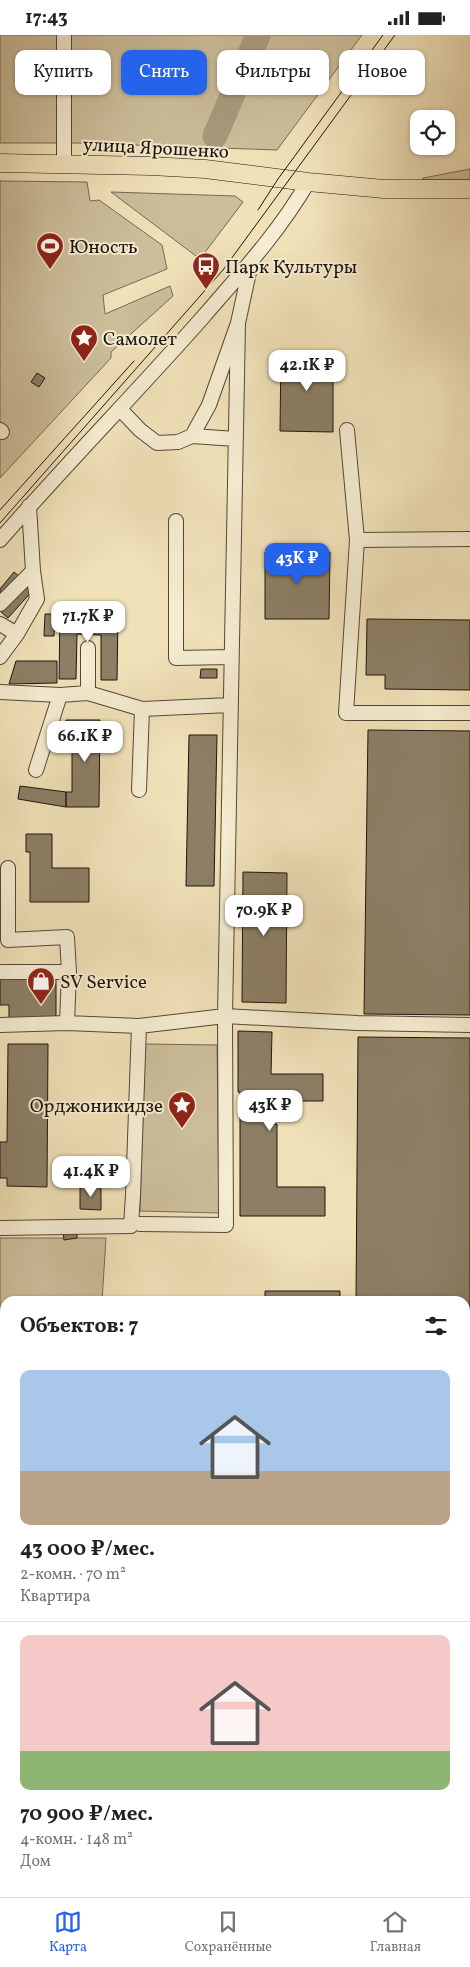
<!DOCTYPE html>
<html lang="ru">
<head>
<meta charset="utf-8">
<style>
	:root { --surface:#fff; --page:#f6f6f6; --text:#222; --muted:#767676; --line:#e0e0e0; --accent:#2563eb }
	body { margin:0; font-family:Vollkorn,serif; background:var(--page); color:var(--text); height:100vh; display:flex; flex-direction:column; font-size:19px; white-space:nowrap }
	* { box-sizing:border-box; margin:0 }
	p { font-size:16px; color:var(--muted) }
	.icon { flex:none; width:28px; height:28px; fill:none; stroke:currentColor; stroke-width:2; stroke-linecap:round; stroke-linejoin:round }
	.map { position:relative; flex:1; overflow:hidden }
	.drawer { position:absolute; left:0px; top:1261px; width:470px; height:601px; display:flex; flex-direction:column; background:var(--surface); border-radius:15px 15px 0 0; box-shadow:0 1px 4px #0004 }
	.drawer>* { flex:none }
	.top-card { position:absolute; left:15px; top:15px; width:440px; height:45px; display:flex; gap:10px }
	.fabs { position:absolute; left:410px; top:75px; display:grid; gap:10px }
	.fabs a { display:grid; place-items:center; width:45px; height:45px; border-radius:10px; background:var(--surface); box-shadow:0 1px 4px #0004; font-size:25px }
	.price { position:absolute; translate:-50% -42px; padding:0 11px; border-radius:10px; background:#fff; color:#222; font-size:16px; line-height:32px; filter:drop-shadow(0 1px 2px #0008) }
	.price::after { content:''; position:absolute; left:50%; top:30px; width:15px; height:11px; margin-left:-8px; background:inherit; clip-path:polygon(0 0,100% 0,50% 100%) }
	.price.current { background:var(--accent); color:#fff }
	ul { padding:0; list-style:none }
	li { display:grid; align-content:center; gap:10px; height:265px; padding:0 20px }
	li+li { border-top:1px solid var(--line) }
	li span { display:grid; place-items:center; height:155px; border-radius:10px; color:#555 }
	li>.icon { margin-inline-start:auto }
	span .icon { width:90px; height:90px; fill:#fffc; stroke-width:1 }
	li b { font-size:21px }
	h2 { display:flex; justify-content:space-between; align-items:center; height:60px; padding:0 20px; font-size:21px }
	.chip { padding:0 18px; border-radius:10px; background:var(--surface); box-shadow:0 1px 4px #0004; font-size:18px; line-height:45px }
	.chip.current { background:var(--accent); color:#fff }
	.status { display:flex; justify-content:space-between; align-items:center; height:35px; padding:0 25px; background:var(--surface); direction:ltr }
	.status svg { height:14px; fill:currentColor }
	.menu { display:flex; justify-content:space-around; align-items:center; height:70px; border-top:1px solid var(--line); background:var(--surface); font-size:14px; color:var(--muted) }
	.menu a { display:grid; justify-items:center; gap:2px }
	.menu .current { color:var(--accent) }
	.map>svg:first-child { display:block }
	.green { fill:#ccbe9b; stroke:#766954 }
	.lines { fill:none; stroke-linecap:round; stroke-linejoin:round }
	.river { stroke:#a99b7e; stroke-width:25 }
	.building { fill:#8c7f66; stroke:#1f140e }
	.minor-casing { stroke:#534738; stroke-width:16 }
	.major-casing { stroke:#1f140e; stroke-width:19 }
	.minor { stroke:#f5ecd1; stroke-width:14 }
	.major { stroke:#f0e1b8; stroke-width:18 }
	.tram { stroke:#1f140e; stroke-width:1 }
	.labels { text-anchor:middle; stroke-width:4; stroke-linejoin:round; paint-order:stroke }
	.street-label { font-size:19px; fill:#1f140e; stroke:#f5ecd1 }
	.poi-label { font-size:19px; fill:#1f140e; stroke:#f5ecd1; text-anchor:start }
</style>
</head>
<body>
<div class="status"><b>17:43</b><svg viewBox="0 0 49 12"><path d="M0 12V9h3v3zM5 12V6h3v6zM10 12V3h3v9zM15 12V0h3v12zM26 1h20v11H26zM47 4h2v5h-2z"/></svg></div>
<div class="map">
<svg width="470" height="1862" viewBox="0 0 470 1862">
	<rect width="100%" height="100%" fill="#f0e1b8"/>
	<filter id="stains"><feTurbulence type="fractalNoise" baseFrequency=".004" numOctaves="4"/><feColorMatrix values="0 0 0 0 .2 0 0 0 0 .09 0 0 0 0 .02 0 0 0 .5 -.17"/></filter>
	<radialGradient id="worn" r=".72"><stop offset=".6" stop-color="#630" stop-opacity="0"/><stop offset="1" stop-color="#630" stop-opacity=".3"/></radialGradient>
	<path class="green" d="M 0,0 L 362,0 L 277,115 L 76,108 L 0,108 Z
		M 470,134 L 470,145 L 423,145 L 423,143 Z
		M 0,146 L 87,147 L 90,166 L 99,165 L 162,210 L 167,234 L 103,260 L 105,279 L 170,251 L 173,261 L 111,317 L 111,323 L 0,443 Z
		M 111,157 L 235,161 L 243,167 L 200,224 Z
		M 145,1009 L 217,1010 L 219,1178 L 140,1176 Z
		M 0,1203 L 106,1203 L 102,1266 L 5,1266 L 5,1300 L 0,1300 Z"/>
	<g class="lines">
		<path class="river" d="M 215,101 L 258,0"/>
	</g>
	<path class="building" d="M 281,317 L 333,317 L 333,397 L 280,396 Z
		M 37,338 L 45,343 L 39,352 L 31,347 Z
		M 265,517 L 330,517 L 329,584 L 265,584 Z
		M 14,537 L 34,554 L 8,583 L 0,576 L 0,554 Z
		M 45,579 L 55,579 L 54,601 L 44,601 Z
		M 60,579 L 118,580 L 117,645 L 101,645 L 101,600 L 77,599 L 76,644 L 59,644 Z
		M 367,584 L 470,585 L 470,655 L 385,654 L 385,640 L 366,640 Z
		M 16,626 L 57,626 L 57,648 L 9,649 Z
		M 201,634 L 217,634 L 217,643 L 200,643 Z
		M 66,685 L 100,685 L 99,772 L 66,772 L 66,757 L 72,757 L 72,700 L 66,700 Z
		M 368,695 L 470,696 L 470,980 L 364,979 Z
		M 189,700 L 217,700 L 214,851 L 186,851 Z
		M 20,751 L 66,757 L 66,772 L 18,764 Z
		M 26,799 L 52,799 L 52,833 L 89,833 L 89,867 L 30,867 L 30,817 L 26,817 Z
		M 243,837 L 287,838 L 286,968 L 242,967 Z
		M 0,944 L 56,944 L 56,983 L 9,983 L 9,970 L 0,970 Z
		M 238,996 L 272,997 L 271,1039 L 323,1039 L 323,1066 L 271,1066 L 271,1089 L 277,1089 L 277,1152 L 325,1152 L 325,1181 L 240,1181 L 240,1057 L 238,1057 Z
		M 358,1002 L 470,1003 L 470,1810 L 465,1810 L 465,1266 L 356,1266 Z
		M 8,1009 L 48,1009 L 47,1152 L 7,1151 L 7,1143 L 0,1143 L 0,1107 L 7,1107 Z
		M 80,1152 L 101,1152 L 101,1175 L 80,1174 Z
		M 77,1195 L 77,1203 L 64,1205 L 63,1196 Z
		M 265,1256 L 340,1256 L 340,1266 L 265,1266 Z
		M 0,1313 L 5,1313 L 5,1347 L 0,1347 Z
		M 0,1382 L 5,1382 L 5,1409 L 0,1409 Z
		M 0,1541 L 5,1541 L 5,1605 L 0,1605 Z"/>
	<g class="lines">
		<g class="minor-casing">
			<path id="minor" d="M 64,0 L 64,128
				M 120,374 L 140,395 L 157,408 L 178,407 L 192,401 L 236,404
				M 0,395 L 2,397
				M 347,395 L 357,505 L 346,678 L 470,678
				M 192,401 L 209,370 L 238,288 L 251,228
				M 176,486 L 176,623 L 231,622
				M 0,505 C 66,429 137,357 204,281 C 241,238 279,197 308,147
				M 357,505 L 470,504
				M 0,569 L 33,536 L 29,471
				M 0,589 L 17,599
				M 0,622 L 17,599 L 37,564 L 33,536
				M 0,657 L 60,660
				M 88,658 L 88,613
				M 36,735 L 60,660 L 88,658 L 142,674
				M 139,755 L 142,674 L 230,670
				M 8,833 L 8,905 L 67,902 L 69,937 L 67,988 L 139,991
				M 0,937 L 69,937
				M 0,990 L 67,988
				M 140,1189 L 226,1190 L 225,981 L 238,288
				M 0,1193 L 131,1191 L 133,1160 L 139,991 L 225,981 L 357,988 L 470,990
				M 0,1859 L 470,1858"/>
		</g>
		<g class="major-casing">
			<path id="major" d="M 0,128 L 151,131 L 205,134 L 308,147 L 384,154 L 470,154"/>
		</g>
		<use href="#minor" class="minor"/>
		<use href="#major" class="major"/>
		<path class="tram" d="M 258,175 L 278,144 L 383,0
			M 0,475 L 134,326
			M 0,488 L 223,235 L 395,0"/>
	</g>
	<defs>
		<g id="stadium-pin" transform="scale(1.4375)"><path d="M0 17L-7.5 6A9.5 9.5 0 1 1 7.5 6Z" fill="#8f2418" stroke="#f5ecd1"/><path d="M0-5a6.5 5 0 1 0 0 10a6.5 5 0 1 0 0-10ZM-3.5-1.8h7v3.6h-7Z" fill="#fff"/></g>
		<g id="bus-pin" transform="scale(1.4375)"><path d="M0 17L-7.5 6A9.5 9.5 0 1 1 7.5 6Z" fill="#8f2418" stroke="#f5ecd1"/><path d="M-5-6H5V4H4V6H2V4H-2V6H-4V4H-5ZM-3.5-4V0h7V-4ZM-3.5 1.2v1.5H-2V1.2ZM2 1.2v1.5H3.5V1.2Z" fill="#fff"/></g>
		<g id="sight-pin" transform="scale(1.4375)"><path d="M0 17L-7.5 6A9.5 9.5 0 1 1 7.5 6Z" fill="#8f2418" stroke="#f5ecd1"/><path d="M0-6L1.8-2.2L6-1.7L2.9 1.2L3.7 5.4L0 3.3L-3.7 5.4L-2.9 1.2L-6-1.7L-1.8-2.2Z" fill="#fff"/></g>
		<g id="shop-pin" transform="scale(1.4375)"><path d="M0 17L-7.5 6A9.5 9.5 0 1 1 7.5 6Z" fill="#8f2418" stroke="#f5ecd1"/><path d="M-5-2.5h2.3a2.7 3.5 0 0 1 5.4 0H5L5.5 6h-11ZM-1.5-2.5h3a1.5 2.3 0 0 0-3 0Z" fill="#fff"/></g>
	</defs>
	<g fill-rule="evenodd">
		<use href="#stadium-pin" x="50" y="211"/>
		<use href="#bus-pin" x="206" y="231"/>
		<use href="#sight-pin" x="84" y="303"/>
		<use href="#shop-pin" x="41" y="946"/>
		<use href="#sight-pin" x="182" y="1070"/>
	</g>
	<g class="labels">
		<g class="street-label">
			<text transform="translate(156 112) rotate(3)" y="7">улица Ярошенко</text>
		</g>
		<g class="poi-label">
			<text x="69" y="218">Юность</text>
			<text x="225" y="238">Парк Культуры</text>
			<text x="103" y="310">Самолет</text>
			<text x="60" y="953">SV Service</text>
			<text x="163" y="1077" text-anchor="end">Орджоникидзе</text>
		</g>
	</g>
	<rect width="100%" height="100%" filter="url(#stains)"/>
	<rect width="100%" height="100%" fill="url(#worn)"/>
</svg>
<div class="fabs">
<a><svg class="icon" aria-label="locate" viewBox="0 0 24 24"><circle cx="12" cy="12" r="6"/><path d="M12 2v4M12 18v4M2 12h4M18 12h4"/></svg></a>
</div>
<b class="price" style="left:307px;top:357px">42.1K ₽</b>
<b class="price current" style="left:297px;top:550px">43K ₽</b>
<b class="price" style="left:88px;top:608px">71.7K ₽</b>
<b class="price" style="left:85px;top:728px">66.1K ₽</b>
<b class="price" style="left:264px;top:902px">70.9K ₽</b>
<b class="price" style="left:270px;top:1097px">43K ₽</b>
<b class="price" style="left:91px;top:1163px">41.4K ₽</b>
<div class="top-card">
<a class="chip">Купить</a>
<a class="chip current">Снять</a>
<a class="chip">Фильтры</a>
<a class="chip">Новое</a>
</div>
<section class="drawer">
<h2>Объектов: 7<svg class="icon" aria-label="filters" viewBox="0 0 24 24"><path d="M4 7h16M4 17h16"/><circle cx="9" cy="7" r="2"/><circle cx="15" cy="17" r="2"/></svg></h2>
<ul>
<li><span style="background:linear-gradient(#a9c7e8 65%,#b9a48a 0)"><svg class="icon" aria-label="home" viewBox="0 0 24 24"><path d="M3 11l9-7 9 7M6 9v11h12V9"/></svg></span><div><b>43 000 ₽/мес.</b><p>2-комн. · 70 m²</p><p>Квартира</p></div></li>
<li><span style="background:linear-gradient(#f6c9c9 75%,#8fb573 0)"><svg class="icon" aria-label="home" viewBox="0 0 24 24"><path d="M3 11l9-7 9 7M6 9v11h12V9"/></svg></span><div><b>70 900 ₽/мес.</b><p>4-комн. · 148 m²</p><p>Дом</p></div></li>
</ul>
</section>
</div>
<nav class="menu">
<a class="current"><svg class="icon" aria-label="map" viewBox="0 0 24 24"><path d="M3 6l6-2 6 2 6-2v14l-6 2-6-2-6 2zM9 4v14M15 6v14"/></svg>Карта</a>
<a><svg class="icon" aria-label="saved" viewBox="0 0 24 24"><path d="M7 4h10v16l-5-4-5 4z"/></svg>Сохранённые</a>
<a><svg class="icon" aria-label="home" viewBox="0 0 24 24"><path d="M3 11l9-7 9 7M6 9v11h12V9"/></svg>Главная</a>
</nav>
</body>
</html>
